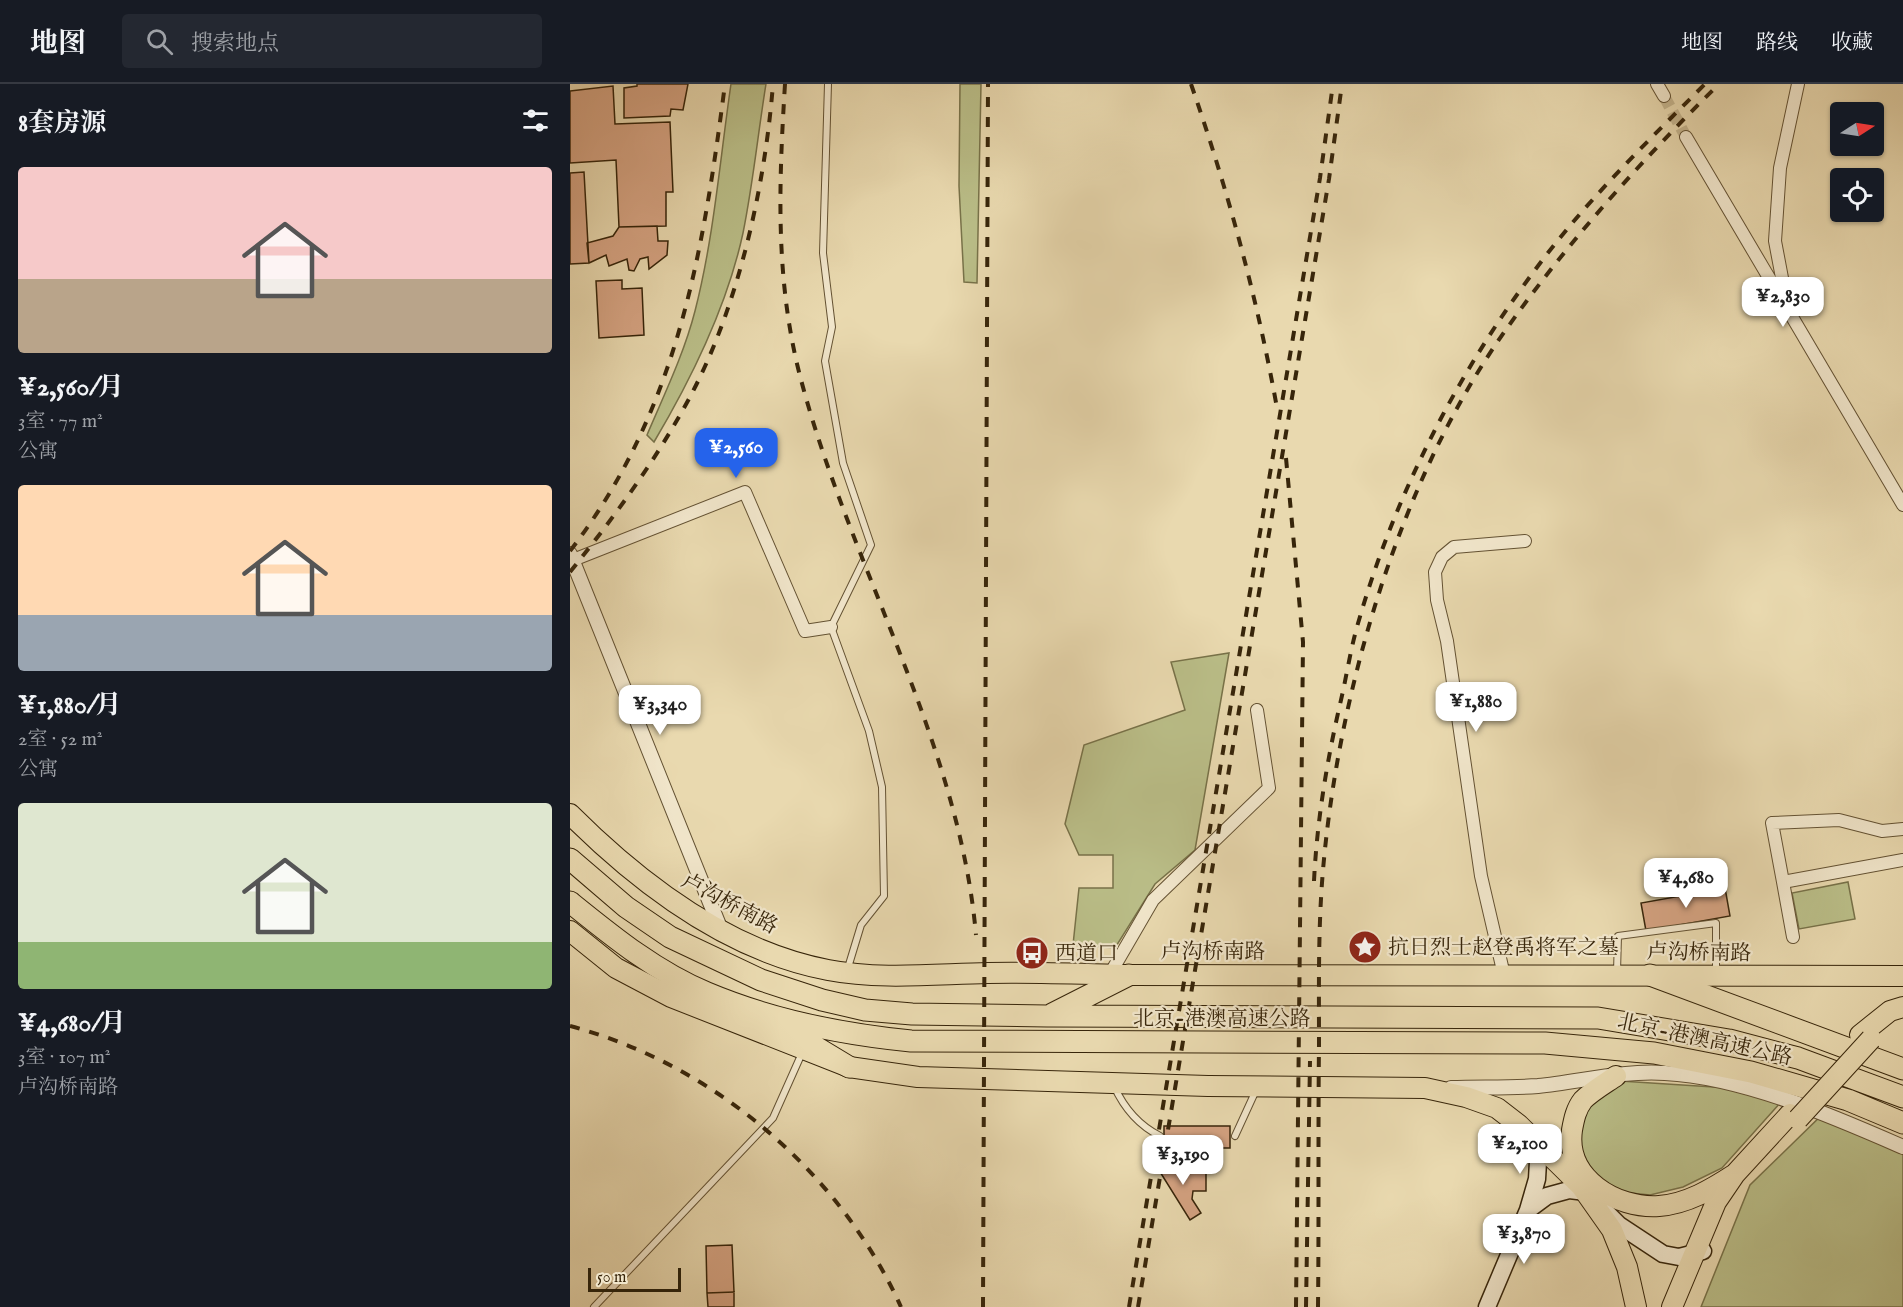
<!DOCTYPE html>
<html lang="zh">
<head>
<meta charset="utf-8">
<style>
	:root { --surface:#171b24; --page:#242831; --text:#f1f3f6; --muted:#9ea1a6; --line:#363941; --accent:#2563eb }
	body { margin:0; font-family:"IM FELL English","Noto Serif SC",serif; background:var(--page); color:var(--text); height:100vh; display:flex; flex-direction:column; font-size:22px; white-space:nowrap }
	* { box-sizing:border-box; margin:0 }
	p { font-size:20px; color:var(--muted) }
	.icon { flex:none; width:33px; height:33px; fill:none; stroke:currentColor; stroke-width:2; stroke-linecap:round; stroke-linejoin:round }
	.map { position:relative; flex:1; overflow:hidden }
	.drawer { display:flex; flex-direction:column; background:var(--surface); width:570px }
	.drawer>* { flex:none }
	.needle { width:39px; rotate:78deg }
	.tools { position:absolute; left:1260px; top:18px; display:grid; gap:12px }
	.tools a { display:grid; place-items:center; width:54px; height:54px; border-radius:6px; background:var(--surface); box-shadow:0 2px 4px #0004; font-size:30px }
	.scale { position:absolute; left:18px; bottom:15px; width:93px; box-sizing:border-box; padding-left:6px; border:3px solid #37250a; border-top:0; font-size:16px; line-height:21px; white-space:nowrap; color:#37250a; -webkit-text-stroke:4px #f1e6cb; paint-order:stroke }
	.price { position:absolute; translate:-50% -51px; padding:0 14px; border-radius:12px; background:#fff; color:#222; font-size:20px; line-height:39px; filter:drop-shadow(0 2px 3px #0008) }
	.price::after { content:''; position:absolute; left:50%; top:36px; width:18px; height:14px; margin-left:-9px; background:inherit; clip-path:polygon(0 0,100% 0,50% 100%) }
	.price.on { background:var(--accent); color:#fff }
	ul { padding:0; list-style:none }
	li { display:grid; align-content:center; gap:12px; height:318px; padding:0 18px }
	li span { display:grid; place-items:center; height:186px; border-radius:6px; color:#555 }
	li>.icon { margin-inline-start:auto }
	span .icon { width:108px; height:108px; fill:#fffc; stroke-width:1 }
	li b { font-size:26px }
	h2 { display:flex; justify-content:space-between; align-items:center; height:72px; padding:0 18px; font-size:26px }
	header { display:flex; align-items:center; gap:36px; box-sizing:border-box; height:84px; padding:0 30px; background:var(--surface); border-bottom:2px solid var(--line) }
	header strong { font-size:28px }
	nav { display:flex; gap:33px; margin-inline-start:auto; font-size:21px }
	.search { width:420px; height:54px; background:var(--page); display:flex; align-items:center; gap:15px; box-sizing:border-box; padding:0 21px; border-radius:6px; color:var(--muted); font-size:22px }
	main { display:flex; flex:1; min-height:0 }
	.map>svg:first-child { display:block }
	.green { fill:#babe88; stroke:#787249; stroke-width:1.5 }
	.building { fill:#d5a382; stroke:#37250a; stroke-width:1.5 }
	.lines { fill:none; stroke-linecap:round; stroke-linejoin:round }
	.minor-tunnel { stroke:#c5b58e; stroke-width:12; stroke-dasharray:12 6; stroke-linecap:butt }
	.service-casing { stroke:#645233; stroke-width:8 }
	.minor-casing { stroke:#645233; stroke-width:14 }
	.tertiary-casing { stroke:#645233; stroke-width:16 }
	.secondary-casing { stroke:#37250a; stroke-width:19 }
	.trunk-casing { stroke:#37250a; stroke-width:22 }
	.motorway-casing { stroke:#37250a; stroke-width:23 }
	.path { stroke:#37250a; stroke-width:2; stroke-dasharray:4.5 3; stroke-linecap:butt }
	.service { stroke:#f1e6cb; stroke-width:6 }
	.minor { stroke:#f1e6cb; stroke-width:12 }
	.tertiary { stroke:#f1e6cb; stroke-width:14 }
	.secondary { stroke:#f1e6cb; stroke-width:16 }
	.trunk { stroke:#e9d9af; stroke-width:20 }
	.motorway { stroke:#e9d9af; stroke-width:21 }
	.rail { stroke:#37250a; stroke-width:4; stroke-dasharray:10 10; stroke-linecap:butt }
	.trunk-bridge-casing { stroke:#37250a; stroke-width:22; stroke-linecap:butt }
	.trunk-bridge { stroke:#e9d9af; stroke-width:20 }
	.labels { text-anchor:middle; stroke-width:4.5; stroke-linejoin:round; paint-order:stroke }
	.street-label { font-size:21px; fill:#37250a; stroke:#f1e6cb }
	.poi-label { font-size:21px; fill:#37250a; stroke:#f1e6cb; text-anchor:start }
</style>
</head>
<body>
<header>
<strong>地图</strong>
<div class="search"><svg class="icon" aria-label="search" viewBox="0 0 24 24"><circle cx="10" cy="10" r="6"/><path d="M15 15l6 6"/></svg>搜索地点</div>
<nav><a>地图</a><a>路线</a><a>收藏</a></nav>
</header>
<main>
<section class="drawer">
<h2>8套房源<svg class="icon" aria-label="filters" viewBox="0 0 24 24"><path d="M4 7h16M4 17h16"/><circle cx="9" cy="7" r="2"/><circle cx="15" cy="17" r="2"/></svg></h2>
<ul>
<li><span style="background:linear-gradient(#f6c9c9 60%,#b9a48a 0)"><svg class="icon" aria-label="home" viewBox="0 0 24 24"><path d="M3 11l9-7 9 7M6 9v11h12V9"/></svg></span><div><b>¥2,560/月</b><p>3室 · 77 m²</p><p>公寓</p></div></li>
<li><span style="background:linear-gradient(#ffd9b3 70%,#9aa5b1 0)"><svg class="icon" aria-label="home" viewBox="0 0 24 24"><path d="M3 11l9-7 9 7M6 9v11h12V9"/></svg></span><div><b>¥1,880/月</b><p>2室 · 52 m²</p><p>公寓</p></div></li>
<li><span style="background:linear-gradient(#dfe7d0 75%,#8fb573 0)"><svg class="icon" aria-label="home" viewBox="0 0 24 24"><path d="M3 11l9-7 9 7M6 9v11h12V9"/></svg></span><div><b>¥4,680/月</b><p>3室 · 107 m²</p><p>卢沟桥南路</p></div></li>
</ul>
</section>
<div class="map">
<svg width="1333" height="1223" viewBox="0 0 1333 1223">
	<rect width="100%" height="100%" fill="#e9d9af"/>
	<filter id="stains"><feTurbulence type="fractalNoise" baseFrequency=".00333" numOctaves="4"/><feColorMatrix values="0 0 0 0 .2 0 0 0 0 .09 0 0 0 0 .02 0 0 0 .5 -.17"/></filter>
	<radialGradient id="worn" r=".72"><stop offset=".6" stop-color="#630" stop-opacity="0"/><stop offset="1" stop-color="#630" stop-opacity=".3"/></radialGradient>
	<path class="green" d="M 161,0 L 196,0 C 188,49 183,100 173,149 C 157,223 122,294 84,358 L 77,351 C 94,311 114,270 125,227 C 144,153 150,75 161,0 Z
		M 390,0 L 411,0 L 407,199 L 394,198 L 389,102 Z
		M 659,569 L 625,766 L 585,800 L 545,864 L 503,861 L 509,804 L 543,804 L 543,771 L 509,771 L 495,740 L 514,661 L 615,626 L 601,578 Z
		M 1278,798 L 1285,835 L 1229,845 L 1222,809 Z
		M 1050,997 L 1220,1008 L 1152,1084 L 1113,1103 L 1080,1111 L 1050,1108 L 1019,1088 L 1006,1061 L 1015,1021 Z
		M 1257,1026 L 1333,1059 L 1333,1223 L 1131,1223 L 1180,1101 Z"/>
	<path class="building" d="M 67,0 L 118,0 L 113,26 L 101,25 L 100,32 L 54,34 L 54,4 L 67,2 Z
		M 43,2 L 45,40 L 100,38 L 103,108 L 96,108 L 96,142 L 49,143 L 46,76 L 0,79 L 0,7 Z
		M 14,88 L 19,179 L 0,180 L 0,89 Z
		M 87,142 L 88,157 L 98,157 L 97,171 L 79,185 L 78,173 L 70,175 L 64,187 L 59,186 L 57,175 L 39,182 L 36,171 L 19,179 L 17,159 L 43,152 L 49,143 Z
		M 52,196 L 52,205 L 72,204 L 74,251 L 29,254 L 26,197 Z
		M 1155,804 L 1160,832 L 1076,847 L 1071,819 Z
		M 594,1042 L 660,1042 L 660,1064 L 594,1064 Z
		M 592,1070 L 603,1089 L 636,1089 L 636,1107 L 623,1107 L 622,1115 L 631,1129 L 620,1136 L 582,1075 Z
		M 162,1161 L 164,1208 L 137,1209 L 136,1162 Z
		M 164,1208 L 164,1223 L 138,1223 L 137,1209 Z"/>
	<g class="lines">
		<path class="minor-tunnel" d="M 1094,12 L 1116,53"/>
		<g class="service-casing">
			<path id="service" d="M 258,0 L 253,169 L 262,243 L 255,277 L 273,379 L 301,461 L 261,543 L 299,647 L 312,703 L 314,812 L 291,841 L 277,887
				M 1047,888 L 1048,852 L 1146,839 L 1146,889
				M 544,1002 C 554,1024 568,1041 590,1052
				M 665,1052 L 687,1004
				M 24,1223 L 203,1034 L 232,969"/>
		</g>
		<g class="minor-casing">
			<path id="minor" d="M 1087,0 L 1094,12
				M 1116,53 L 1333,421
				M 1216,215 L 1205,157 L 1210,84 L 1228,0
				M 3,476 L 175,408 L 235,547 L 261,543
				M 1213,798 L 1202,739 L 1269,736 L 1312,747 L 1333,745
				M 1223,853 L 1213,798 L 1333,776
				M 540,890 L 583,816 L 699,704 L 687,626
				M 934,891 L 911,792 L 877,557 L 867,516 L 865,488 L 872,473 L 884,463 L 955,457"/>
		</g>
		<g class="tertiary-casing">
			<path id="tertiary" d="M 0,470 L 151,846
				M 881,1004 C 910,1003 939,1004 968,1002 C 1009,998 1053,986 1095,989 C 1173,993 1262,1032 1333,1063"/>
		</g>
		<g class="secondary-casing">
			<path id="secondary" d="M 958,1126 L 977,1112 L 999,1106 L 1016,1108 L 1049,1141 L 1093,1170 L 1109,1173 L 1133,1167
				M 917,1223 L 958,1126 L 967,1095 L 969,1060"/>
		</g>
		<g class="trunk-casing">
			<path id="trunk" d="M 0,730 C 70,800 158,867 258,886 C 310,896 365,890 418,889 C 465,888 512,890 559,891 L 1333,892
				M 0,847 L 46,884 L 101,913 L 279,983 L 348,993 L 638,1002 L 855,1004 L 896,1013 L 927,1024 L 949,1041 L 1011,1102 L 1042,1146 L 1057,1183 L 1066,1223
				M 1290,951 L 1320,927 L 1333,923
				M 1046,992 C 1036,999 1022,1007 1013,1016 C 1006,1025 1004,1035 1002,1046 C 995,1094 1046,1125 1089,1122 C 1117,1120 1142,1105 1165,1090
				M 1102,1223 L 1146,1118 L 1165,1090 L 1220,1030"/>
		</g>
		<g class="motorway-casing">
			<path id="motorway" d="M 0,775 L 56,823 L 100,853 L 191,896 L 252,916 L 295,926 L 342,930 L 477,932 L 1028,934 L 1159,956 L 1228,974 L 1333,1013
				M 0,818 C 42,852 86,888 137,909 C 201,936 271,950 341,957 L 975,959 L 1084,969 L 1181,988 L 1278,1016 L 1333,1039
				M 1080,891 L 1333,985
				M 482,930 L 559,891
				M 206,939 L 279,983"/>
		</g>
		<path class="path" d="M 787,876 L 787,862 L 801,863 L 801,876"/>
		<use href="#service" class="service"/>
		<use href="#minor" class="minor"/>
		<use href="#tertiary" class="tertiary"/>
		<use href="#secondary" class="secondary"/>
		<use href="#trunk" class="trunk"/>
		<use href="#motorway" class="motorway"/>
		<path class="rail" d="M 215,0 C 209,97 205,192 229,288 C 277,477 389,656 406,851
			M 621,0 C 658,107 687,213 707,324
			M 716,374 L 733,558 L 726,1223
			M 0,467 C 108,327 133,169 155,0
			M 0,488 C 45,432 87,375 121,311 C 169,220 195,102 203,0
			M 744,797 C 747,736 757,676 771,616 C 777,590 781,562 789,536 C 825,411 887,290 965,186 C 1015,118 1076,59 1135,0
			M 0,942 C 143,980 270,1088 331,1223
			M 413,1223 L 418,0
			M 559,1223 L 750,94 L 763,0
			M 568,1223 L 759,95 L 772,0
			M 736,1223 L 740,977
			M 748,1223 C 749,1136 748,1048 749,961 C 749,902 748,844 753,786 C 768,611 827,406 926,260 C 991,165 1068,80 1149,0"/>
		<g class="trunk-bridge-casing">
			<path id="trunk-bridge" d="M 1228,1035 L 1301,955"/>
		</g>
		<use href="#trunk-bridge" class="trunk-bridge"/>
	</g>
	<defs>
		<g id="sight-disc" transform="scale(1.725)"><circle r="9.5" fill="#8f2418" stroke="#f1e6cb"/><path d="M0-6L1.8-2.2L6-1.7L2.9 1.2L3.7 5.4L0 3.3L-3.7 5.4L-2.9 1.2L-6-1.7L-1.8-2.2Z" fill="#fff"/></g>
		<g id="bus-disc" transform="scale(1.725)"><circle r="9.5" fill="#8f2418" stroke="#f1e6cb"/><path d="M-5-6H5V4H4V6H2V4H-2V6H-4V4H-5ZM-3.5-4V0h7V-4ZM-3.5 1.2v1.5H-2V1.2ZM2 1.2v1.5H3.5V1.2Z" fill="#fff"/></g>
	</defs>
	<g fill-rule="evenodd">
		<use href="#sight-disc" x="795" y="863"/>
		<use href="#bus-disc" x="462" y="869"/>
	</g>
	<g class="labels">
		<g class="street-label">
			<text transform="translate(160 819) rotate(28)" y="7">卢沟桥南路</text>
			<text x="643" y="874">卢沟桥南路</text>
			<text transform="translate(1129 868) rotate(1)" y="7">卢沟桥南路</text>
			<text x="652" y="941">北京-港澳高速公路</text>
			<text transform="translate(1135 955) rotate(12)" y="7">北京-港澳高速公路</text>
		</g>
		<g class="poi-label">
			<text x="818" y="870">抗日烈士赵登禹将军之墓</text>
			<text x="485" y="876">西道口</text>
		</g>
	</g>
	<rect width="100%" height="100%" filter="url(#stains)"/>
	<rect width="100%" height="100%" fill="url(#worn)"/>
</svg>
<div class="tools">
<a><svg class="needle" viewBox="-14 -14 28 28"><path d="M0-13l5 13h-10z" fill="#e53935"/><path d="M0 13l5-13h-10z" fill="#9ea1a6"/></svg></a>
<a><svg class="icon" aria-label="locate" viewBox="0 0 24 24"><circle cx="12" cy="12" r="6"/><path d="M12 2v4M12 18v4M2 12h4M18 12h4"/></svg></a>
</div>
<div class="scale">50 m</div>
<b class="price" style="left:1213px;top:244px">¥2,830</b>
<b class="price on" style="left:166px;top:395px">¥2,560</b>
<b class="price" style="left:906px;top:649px">¥1,880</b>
<b class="price" style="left:90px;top:652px">¥3,340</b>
<b class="price" style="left:1116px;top:825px">¥4,680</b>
<b class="price" style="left:950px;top:1091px">¥2,100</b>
<b class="price" style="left:613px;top:1102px">¥3,190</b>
<b class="price" style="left:954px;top:1181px">¥3,870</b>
</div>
</main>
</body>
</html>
